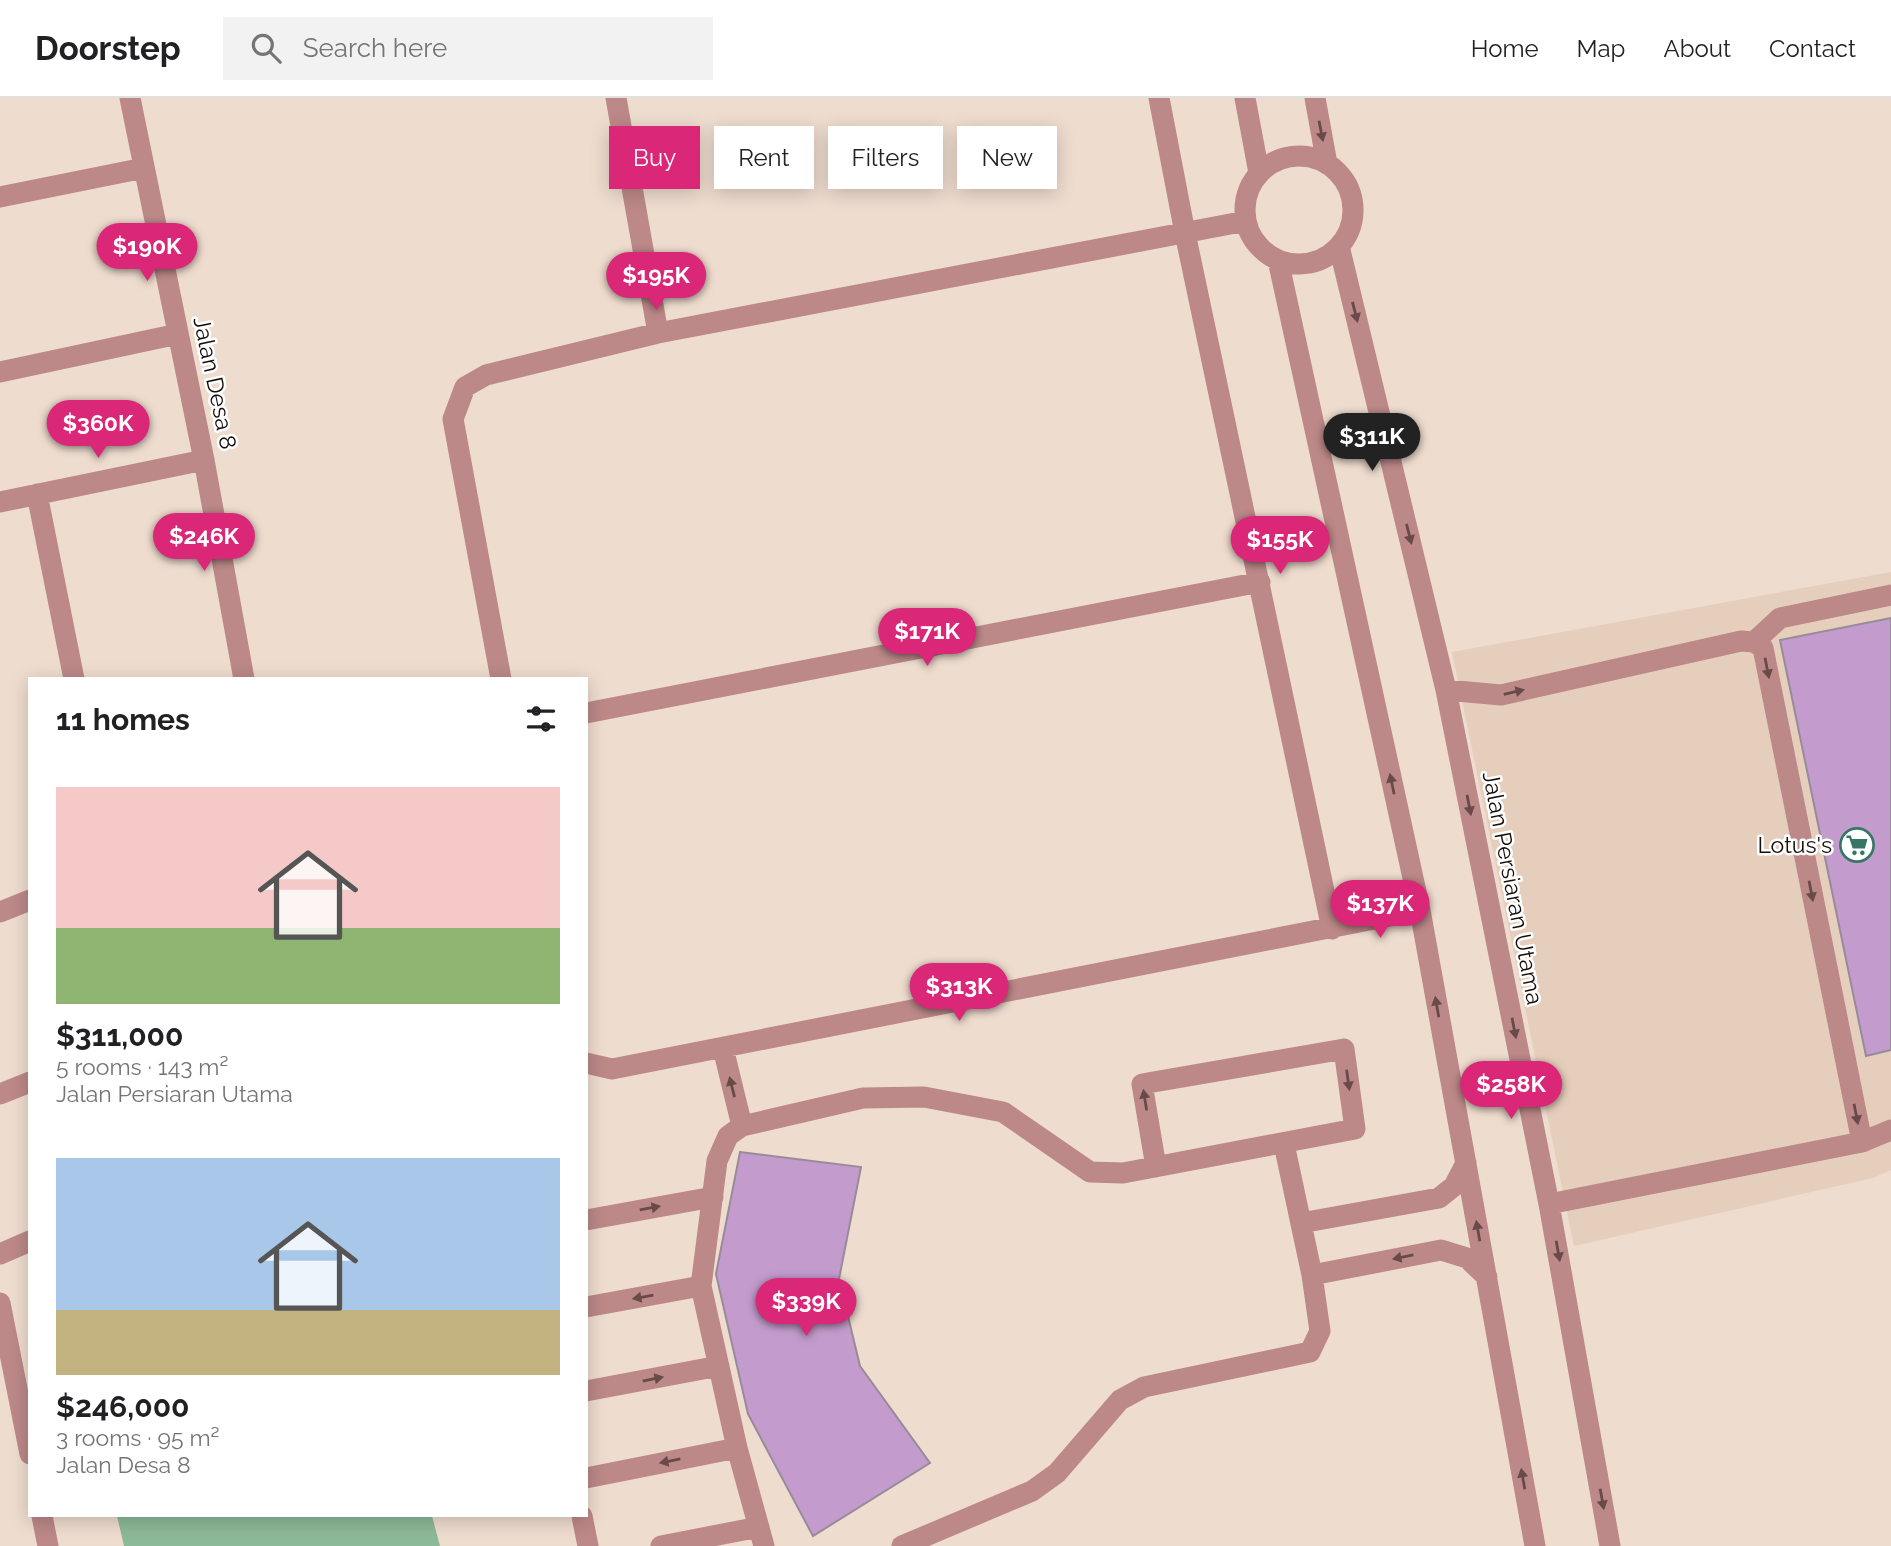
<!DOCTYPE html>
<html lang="en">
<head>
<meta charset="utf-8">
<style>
	:root { --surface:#fff; --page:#f2f2f2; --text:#202124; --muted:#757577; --line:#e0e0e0; --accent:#db2777 }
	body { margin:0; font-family:Raleway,sans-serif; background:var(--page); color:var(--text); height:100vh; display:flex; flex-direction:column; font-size:26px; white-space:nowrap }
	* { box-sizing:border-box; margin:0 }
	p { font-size:23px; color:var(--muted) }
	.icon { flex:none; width:38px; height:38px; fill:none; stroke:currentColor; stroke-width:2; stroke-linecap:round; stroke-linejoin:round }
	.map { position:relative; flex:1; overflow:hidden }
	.details { position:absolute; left:28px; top:579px; width:560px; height:840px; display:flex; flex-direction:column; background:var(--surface); border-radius:0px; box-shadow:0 4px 18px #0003 }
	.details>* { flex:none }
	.banner { position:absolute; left:609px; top:28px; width:665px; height:63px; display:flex; gap:14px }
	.price { position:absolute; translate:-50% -60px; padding:0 16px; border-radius:24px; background:var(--accent); color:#fff; font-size:23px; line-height:46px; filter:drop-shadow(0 2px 4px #0008) }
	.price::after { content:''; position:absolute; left:50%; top:42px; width:21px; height:16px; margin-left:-10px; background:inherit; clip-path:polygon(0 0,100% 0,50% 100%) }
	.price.on { background:#222; color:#fff }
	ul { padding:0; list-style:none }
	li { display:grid; align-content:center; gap:14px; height:371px; padding:0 28px }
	li span { display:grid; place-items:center; height:217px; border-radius:0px; color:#555 }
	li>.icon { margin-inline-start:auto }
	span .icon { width:126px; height:126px; fill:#fffc; stroke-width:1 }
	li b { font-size:30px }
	h2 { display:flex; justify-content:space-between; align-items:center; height:84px; padding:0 28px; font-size:30px }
	.pill { padding:0 24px; border-radius:0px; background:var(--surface); box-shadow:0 4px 18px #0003; font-size:24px; line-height:63px }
	.pill.on { background:var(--accent); color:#fff }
	header { display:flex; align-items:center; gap:42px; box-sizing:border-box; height:98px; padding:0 35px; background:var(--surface); border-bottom:2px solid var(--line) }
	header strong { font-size:33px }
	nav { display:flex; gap:38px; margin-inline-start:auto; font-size:24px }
	.search { width:490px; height:63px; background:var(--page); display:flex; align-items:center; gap:18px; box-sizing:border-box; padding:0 24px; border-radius:0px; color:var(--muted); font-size:26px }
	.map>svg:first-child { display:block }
	.built { fill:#e6cebc }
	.green { fill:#8cb997 }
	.building { fill:#c39ccd; stroke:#978b9a; stroke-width:2 }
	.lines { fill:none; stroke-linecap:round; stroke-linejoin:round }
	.minor { stroke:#bc8888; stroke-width:21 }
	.oneway { fill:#684b49 }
	.labels { text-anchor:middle; stroke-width:5; stroke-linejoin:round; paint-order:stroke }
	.street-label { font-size:23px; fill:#140e0a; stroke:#fff }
	.poi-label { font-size:23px; fill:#140e0a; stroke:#fff; text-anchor:end }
</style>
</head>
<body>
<header>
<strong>Doorstep</strong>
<div class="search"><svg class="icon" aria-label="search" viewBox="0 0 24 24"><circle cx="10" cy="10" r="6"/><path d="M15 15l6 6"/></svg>Search here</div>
<nav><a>Home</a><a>Map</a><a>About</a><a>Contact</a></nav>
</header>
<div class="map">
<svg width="1891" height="1448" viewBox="0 0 1891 1448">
	<rect width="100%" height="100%" fill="#eedcce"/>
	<path class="built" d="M 1891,474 L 1891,1072 L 1873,1080 L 1574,1148 L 1452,554 Z"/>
	<path class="green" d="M 117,1418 L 432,1418 L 440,1448 L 124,1448 Z"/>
	<path class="building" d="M 1891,520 L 1891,952 L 1866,958 L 1780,542 Z
		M 740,1054 L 861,1069 L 839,1181 L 860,1268 L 930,1365 L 813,1438 L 748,1316 L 716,1176 Z"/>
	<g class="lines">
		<path class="minor" d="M 130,0 L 204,362 L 244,581
			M 616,0 L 658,235
			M 1159,0 L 1185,135 L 1332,831
			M 1245,0 L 1259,75
			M 1315,0 L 1327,66
			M1245 112a54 54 0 1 1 108 0a54 54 0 1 1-108 0Z
			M 0,99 L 144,70
			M 1339,148 L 1446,592 L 1549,1106 L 1610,1448
			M 1278,162 L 1420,812 L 1535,1448
			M 0,274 L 178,236
			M 37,396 L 74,581
			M 0,404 L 204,362
			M 1754,544 L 1780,520 L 1891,497
			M 501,581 L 453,321 L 465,289 L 486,277 L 658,235 L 1246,123
			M 1446,592 L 1501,597 L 1741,543 L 1754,544 L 1763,550 L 1862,1044
			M 586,615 L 1260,484
			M 0,814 L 30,802
			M 723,950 L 742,1028
			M 586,965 L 612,971 L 1420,812
			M 0,996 L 30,984
			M 1549,1106 L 1862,1044 L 1891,1032
			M 586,1122 L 713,1099
			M 1301,1125 L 1439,1100 L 1454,1088 L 1466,1065
			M 0,1156 L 30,1143
			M 1312,1177 L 1441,1152 L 1467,1160 L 1487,1179
			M 0,1205 L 30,1356
			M 586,1209 L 701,1188
			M 586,1293 L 719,1268
			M 586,1380 L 737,1350
			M 42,1418 L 48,1448
			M 582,1418 L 588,1448
			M 661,1448 L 759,1429
			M 764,1448 L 737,1350 L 701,1188 L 717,1063 L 728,1038 L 742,1028 L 863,1000 L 924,999 L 1003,1014 L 1090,1074 L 1123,1075 L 1355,1031 L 1344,951 L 1142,986 L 1156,1069
			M 902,1448 L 1032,1393 L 1057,1375 L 1120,1302 L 1144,1289 L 1310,1254 L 1320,1233 L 1312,1177 L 1284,1046"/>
	</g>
	<defs><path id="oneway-solid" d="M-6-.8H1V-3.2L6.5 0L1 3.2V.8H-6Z" transform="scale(1.75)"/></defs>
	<g class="oneway">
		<use href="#oneway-solid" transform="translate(1321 33) rotate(79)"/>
		<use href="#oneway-solid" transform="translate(1355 214) rotate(76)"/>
		<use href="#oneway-solid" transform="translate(1409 436) rotate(76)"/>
		<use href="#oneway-solid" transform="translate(1767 570) rotate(79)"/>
		<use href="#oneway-solid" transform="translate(1514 594) rotate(-13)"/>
		<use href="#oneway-solid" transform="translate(1392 686) rotate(-102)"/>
		<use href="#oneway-solid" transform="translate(1469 707) rotate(79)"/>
		<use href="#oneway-solid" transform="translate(1811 793) rotate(79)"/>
		<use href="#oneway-solid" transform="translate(1437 909) rotate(-100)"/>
		<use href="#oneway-solid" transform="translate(1514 930) rotate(79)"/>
		<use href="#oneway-solid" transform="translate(1348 982) rotate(82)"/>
		<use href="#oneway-solid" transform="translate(732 989) rotate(-104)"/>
		<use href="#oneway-solid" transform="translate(1145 1002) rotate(-99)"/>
		<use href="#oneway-solid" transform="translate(1856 1016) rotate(79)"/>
		<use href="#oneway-solid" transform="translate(650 1110) rotate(-10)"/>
		<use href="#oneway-solid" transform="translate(1478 1133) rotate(-100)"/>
		<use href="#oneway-solid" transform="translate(1558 1153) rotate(80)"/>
		<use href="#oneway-solid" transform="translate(1403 1159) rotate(169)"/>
		<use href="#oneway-solid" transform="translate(643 1199) rotate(170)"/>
		<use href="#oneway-solid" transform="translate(653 1281) rotate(-11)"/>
		<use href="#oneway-solid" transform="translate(670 1363) rotate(169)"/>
		<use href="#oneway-solid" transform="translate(1523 1381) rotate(-100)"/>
		<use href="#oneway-solid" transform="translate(1602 1401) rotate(80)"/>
	</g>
	<defs>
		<g id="supermarket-ring" transform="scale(1.75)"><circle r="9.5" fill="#fff" stroke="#377665" stroke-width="1.5"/><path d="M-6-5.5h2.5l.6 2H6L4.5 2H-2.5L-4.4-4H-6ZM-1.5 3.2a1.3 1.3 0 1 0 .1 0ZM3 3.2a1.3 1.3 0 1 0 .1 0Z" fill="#377665"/></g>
	</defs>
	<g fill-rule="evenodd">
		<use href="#supermarket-ring" x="1857" y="747"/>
	</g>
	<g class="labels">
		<g class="street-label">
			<text transform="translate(215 285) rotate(78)" y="8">Jalan Desa 8</text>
			<text transform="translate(1513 790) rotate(79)" y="8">Jalan Persiaran Utama</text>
		</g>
		<g class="poi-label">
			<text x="1832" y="755">Lotus's</text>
		</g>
	</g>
</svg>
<b class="price" style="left:147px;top:185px">$190K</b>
<b class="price" style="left:656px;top:214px">$195K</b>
<b class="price" style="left:98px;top:362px">$360K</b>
<b class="price on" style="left:1372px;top:375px">$311K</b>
<b class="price" style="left:204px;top:475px">$246K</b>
<b class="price" style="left:1280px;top:478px">$155K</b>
<b class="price" style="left:927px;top:570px">$171K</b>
<b class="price" style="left:1380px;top:842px">$137K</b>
<b class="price" style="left:959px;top:925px">$313K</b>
<b class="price" style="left:1511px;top:1023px">$258K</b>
<b class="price" style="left:806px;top:1240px">$339K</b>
<div class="banner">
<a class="pill on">Buy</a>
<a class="pill">Rent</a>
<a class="pill">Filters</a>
<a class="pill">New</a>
</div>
<section class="details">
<h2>11 homes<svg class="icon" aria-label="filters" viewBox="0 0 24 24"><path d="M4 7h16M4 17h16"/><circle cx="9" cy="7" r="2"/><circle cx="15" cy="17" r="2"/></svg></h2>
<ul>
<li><span style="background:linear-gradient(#f6c9c9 65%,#8fb573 0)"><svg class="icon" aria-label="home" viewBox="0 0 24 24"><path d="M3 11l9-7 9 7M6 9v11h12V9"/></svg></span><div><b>$311,000</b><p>5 rooms · 143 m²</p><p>Jalan Persiaran Utama</p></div></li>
<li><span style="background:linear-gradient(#a9c7e8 70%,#c2b280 0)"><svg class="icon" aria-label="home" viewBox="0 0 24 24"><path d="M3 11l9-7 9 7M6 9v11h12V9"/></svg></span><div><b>$246,000</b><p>3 rooms · 95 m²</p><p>Jalan Desa 8</p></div></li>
</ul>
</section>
</div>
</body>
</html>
